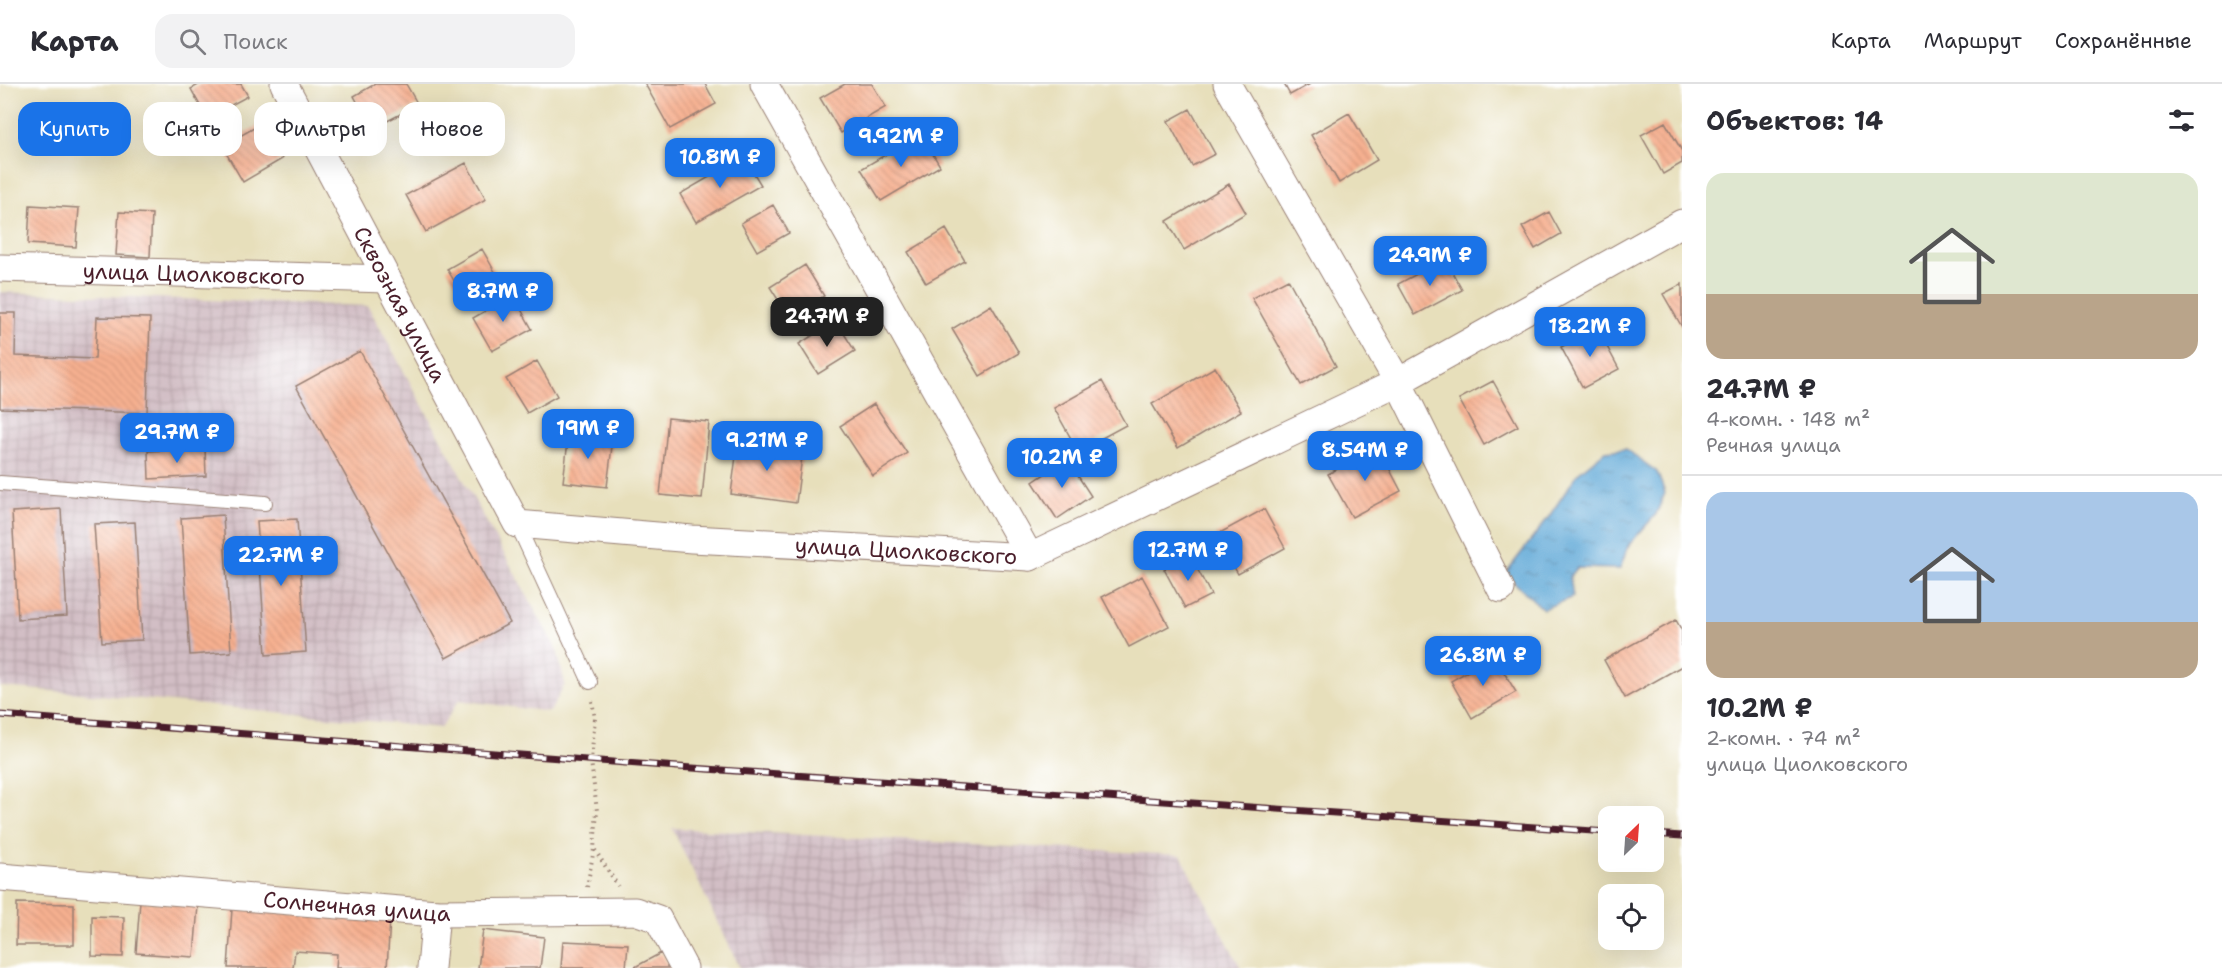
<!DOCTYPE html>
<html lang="ru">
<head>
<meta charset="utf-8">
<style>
	:root { --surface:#fff; --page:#f2f2f3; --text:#2b2b33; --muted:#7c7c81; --line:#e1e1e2; --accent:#1a73e8 }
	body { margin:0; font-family:"Shantell Sans",sans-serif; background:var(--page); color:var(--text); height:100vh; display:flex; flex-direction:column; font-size:22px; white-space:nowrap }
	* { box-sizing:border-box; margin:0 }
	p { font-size:20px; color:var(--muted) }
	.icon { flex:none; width:33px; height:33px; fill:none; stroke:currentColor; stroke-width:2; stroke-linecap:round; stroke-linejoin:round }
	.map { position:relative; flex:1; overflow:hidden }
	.sheet { display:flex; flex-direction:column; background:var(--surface); width:540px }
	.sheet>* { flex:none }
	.top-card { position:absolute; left:18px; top:18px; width:570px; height:54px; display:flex; gap:12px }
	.needle { width:39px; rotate:25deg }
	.tools { position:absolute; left:1598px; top:722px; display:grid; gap:12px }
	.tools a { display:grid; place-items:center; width:66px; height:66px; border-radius:12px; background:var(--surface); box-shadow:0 6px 24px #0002; font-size:30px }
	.price { position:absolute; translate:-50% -51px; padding:0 14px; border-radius:12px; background:var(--accent); color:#fff; font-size:20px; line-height:39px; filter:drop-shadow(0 2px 3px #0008) }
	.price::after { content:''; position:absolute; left:50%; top:36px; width:18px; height:14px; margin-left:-9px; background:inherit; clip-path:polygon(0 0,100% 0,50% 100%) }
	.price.selected { background:#222; color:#fff }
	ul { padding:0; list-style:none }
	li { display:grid; align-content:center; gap:12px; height:318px; padding:0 24px }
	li+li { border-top:2px solid var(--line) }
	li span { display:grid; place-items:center; height:186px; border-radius:18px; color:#555 }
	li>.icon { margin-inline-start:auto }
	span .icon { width:108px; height:108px; fill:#fffc; stroke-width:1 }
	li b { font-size:26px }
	h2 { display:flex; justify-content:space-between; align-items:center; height:72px; padding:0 24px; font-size:26px }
	.pill { padding:0 21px; border-radius:18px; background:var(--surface); box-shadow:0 6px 24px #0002; font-size:21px; line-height:54px }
	.pill.selected { background:var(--accent); color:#fff }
	header { display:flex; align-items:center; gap:36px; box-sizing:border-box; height:84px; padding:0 30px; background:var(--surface); border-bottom:2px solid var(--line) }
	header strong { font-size:28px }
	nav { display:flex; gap:33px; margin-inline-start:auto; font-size:21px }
	.search { width:420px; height:54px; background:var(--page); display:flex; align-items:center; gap:15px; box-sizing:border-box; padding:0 21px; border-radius:18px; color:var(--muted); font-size:22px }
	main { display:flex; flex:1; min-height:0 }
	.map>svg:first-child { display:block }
	.industrial { fill:url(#industrial-grid) }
	.water { fill:url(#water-ripples); stroke:#556481; stroke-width:1.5 }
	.building { fill:url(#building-back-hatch) }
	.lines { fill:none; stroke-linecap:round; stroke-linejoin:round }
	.lane-casing { stroke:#987f73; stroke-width:16 }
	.street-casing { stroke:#987f73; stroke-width:29 }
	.path { stroke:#987f73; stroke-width:4; stroke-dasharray:1.5 4.5; stroke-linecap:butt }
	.lane { stroke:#fff; stroke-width:14 }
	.street { stroke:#fff; stroke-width:27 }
	.rail-casing { stroke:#4a1f2b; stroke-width:7 }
	.rail { stroke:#fff; stroke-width:4.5; stroke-dasharray:14; stroke-linecap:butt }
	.labels { text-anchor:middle; stroke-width:5; stroke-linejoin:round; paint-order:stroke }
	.street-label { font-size:22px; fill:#4a1f2b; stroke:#fff }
</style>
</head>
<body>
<header>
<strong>Карта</strong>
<div class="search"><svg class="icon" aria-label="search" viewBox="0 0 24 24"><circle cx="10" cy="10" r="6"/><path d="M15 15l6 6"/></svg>Поиск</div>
<nav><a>Карта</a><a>Маршрут</a><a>Сохранённые</a></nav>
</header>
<main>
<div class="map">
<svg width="1682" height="884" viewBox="0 0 1682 884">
	<defs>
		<pattern id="industrial-grid" width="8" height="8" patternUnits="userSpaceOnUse" patternTransform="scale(1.5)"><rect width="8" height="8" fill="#d2bec5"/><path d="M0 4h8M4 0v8" fill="none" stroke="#b6a3a9"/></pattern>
		<pattern id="water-ripples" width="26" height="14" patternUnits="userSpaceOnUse" patternTransform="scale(1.5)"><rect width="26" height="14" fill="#60a9d7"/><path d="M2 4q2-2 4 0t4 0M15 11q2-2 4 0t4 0" fill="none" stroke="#5189af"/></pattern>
		<pattern id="building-back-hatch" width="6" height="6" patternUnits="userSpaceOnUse" patternTransform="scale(1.5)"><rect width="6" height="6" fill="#f6b090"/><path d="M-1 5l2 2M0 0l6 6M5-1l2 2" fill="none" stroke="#d4977c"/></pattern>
	</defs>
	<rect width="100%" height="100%" fill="#fff"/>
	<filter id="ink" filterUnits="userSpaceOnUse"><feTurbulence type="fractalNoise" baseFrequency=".0167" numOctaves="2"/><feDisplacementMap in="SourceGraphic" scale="12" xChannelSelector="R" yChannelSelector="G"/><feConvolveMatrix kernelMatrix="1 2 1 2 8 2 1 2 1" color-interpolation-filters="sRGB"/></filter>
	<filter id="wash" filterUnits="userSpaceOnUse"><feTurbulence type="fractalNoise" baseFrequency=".008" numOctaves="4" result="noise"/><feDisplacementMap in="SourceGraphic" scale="24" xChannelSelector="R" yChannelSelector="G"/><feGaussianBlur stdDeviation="1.35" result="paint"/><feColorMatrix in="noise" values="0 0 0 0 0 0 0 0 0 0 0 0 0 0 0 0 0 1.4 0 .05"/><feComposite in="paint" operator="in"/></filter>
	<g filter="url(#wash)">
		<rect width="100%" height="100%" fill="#e7dfbb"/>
		<path class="industrial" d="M 0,208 L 368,222 L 557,566 L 565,600 L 550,628 L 459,616 L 441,644 L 79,609 L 0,603 Z
			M 672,744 L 1181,771 L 1241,884 L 740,884 Z"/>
		<path class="water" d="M 1626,365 L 1657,388 L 1665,409 L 1656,430 L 1628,462 L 1620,485 L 1577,484 L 1570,493 L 1573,513 L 1543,525 L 1505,490 L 1548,434 L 1578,389 L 1605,367 Z"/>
		<g id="blocks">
			<path class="building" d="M 200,0 L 241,0 L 248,12 L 207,34 L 191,5 Z
				M 375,0 L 406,0 L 418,21 L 372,45 L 354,12 Z
				M 645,0 L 705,0 L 716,20 L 670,45 Z
				M 845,0 L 872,0 L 886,23 L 841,49 L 820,14 Z
				M 1284,0 L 1310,0 L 1290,11 Z
				M 1190,25 L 1215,70 L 1192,82 L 1168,37 Z
				M 1349,29 L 1377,76 L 1339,99 L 1311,51 Z
				M 1665,38 L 1682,67 L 1682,79 L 1663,90 L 1641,51 Z
				M 261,40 L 282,75 L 243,98 L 222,62 Z
				M 921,50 L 940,82 L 881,117 L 861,85 Z
				M 744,73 L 761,101 L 696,138 L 680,110 Z
				M 466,79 L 486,115 L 426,148 L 406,111 Z
				M 1229,100 L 1246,129 L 1184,166 L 1167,137 Z
				M 30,121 L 79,124 L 76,163 L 28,160 Z
				M 773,121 L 789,149 L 757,167 L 741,139 Z
				M 119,128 L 152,130 L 150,173 L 116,171 Z
				M 1549,128 L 1561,150 L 1535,165 L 1522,143 Z
				M 946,145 L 965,177 L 926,199 L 908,168 Z
				M 482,165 L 499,195 L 465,215 L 447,185 Z
				M 1445,175 L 1462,206 L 1415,231 L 1398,200 Z
				M 805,181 L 824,212 L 789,233 L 770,203 Z
				M 1288,195 L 1336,282 L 1301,301 L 1252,214 Z
				M 1682,200 L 1682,243 L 1663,210 Z
				M 513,211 L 532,245 L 492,267 L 473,234 Z
				M 991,221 L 1019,269 L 980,292 L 952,245 Z
				M 0,229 L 16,229 L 15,272 L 95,275 L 97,233 L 150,234 L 147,329 L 0,324 Z
				M 836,237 L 855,267 L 818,290 L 799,260 Z
				M 1597,244 L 1619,285 L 1583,304 L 1561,263 Z
				M 360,267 L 510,539 L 446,574 L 296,302 Z
				M 537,277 L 557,312 L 527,329 L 506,295 Z
				M 1215,283 L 1241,327 L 1178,364 L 1152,320 Z
				M 1102,297 L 1126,341 L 1078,367 L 1054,324 Z
				M 1493,297 L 1518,342 L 1484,361 L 1459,315 Z
				M 874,320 L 907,369 L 873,392 L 840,342 Z
				M 668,334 L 709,338 L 702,415 L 660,411 Z
				M 569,349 L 613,354 L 607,403 L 563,398 Z
				M 738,357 L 803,365 L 796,419 L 731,410 Z
				M 1378,363 L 1401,407 L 1352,433 L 1328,390 Z
				M 205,364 L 206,392 L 149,395 L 148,367 Z
				M 1067,375 L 1091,412 L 1057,435 L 1033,398 Z
				M 61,425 L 67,532 L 18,535 L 12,428 Z
				M 1264,425 L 1285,464 L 1238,490 L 1216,451 Z
				M 223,431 L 231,568 L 190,571 L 181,434 Z
				M 297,435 L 306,568 L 266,571 L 257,437 Z
				M 135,438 L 142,556 L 102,558 L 94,440 Z
				M 1190,471 L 1211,511 L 1185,524 L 1164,485 Z
				M 1142,492 L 1169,542 L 1129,563 L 1102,513 Z
				M 1676,536 L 1682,547 L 1682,582 L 1625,614 L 1604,576 Z
				M 1494,572 L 1516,608 L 1472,634 L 1451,597 Z
				M 140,817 L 198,821 L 194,873 L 136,869 Z
				M 17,819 L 74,820 L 74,861 L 16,861 Z
				M 232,825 L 390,835 L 387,884 L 336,884 L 337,870 L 295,867 L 293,884 L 228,884 Z
				M 92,832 L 124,833 L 123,873 L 92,872 Z
				M 483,846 L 544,853 L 540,884 L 478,884 Z
				M 563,857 L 628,860 L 626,884 L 561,884 Z
				M 661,869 L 670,884 L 633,884 Z"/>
		</g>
	</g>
	<g filter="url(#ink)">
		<use href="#blocks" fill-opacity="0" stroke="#987f73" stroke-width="1.5"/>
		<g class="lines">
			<g class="lane-casing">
				<path id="lane" d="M 0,399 L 265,419
					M 517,440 L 590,598"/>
			</g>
			<g class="street-casing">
				<g id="street">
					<path id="s1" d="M 284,0 L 517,440 L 692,455 L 1030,473 L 1398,298 L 1682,139"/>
					<path d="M 764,0 L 1030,473"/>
					<path d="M 1227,0 L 1398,298 L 1501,505"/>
					<path id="s2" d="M 0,184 L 387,195"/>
					<path id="s3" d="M 0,793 L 436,829 L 635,827 L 658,835 L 684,884"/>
					<path d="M 431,884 L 436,829"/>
				</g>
			</g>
			<path class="path" d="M 595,766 L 618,802
				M 587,803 L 594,765 L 597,727 L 591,677 L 595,634 L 592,617"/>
			<use href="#lane" class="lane"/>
			<use href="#street" class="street"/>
			<g class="rail-casing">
				<path id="rail" d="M 0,631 L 678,683 L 1608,748
					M 1653,750 L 1682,752"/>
			</g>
			<use href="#rail" class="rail"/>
		</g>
	</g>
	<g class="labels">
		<g class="street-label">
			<text dy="8" stroke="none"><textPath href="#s2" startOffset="194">улица Циолковского</textPath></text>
			<text dy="8" stroke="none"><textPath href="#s1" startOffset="249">Сквозная улица</textPath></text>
			<text dy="8" stroke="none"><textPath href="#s1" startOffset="888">улица Циолковского</textPath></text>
			<text dy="8" stroke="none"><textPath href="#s3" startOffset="358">Солнечная улица</textPath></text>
		</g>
	</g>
</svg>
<div class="tools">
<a><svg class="needle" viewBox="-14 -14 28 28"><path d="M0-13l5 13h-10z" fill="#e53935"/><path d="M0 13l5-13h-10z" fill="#7c7c81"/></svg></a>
<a><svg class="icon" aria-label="locate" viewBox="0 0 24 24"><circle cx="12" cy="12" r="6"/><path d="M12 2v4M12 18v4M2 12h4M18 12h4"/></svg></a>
</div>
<b class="price" style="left:901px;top:84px">9.92M ₽</b>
<b class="price" style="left:720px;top:105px">10.8M ₽</b>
<b class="price" style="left:1430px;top:203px">24.9M ₽</b>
<b class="price" style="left:503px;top:239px">8.7M ₽</b>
<b class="price selected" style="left:827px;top:264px">24.7M ₽</b>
<b class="price" style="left:1590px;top:274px">18.2M ₽</b>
<b class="price" style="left:588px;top:376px">19M ₽</b>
<b class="price" style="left:177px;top:380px">29.7M ₽</b>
<b class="price" style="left:767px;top:388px">9.21M ₽</b>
<b class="price" style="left:1365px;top:398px">8.54M ₽</b>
<b class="price" style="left:1062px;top:405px">10.2M ₽</b>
<b class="price" style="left:1188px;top:498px">12.7M ₽</b>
<b class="price" style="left:281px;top:503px">22.7M ₽</b>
<b class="price" style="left:1483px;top:603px">26.8M ₽</b>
<div class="top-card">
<a class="pill selected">Купить</a>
<a class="pill">Снять</a>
<a class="pill">Фильтры</a>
<a class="pill">Новое</a>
</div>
</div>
<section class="sheet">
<h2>Объектов: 14<svg class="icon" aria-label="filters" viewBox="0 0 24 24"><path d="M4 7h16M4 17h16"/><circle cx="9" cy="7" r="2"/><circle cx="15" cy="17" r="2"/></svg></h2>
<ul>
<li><span style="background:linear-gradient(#dfe7d0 65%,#b9a48a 0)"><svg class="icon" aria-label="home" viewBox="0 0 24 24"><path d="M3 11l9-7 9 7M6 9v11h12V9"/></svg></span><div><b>24.7M ₽</b><p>4-комн. · 148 m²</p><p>Речная улица</p></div></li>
<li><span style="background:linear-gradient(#a9c7e8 70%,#b9a48a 0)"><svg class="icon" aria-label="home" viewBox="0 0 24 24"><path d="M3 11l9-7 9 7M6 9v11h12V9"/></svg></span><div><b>10.2M ₽</b><p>2-комн. · 74 m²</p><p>улица Циолковского</p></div></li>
</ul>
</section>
</main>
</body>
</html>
